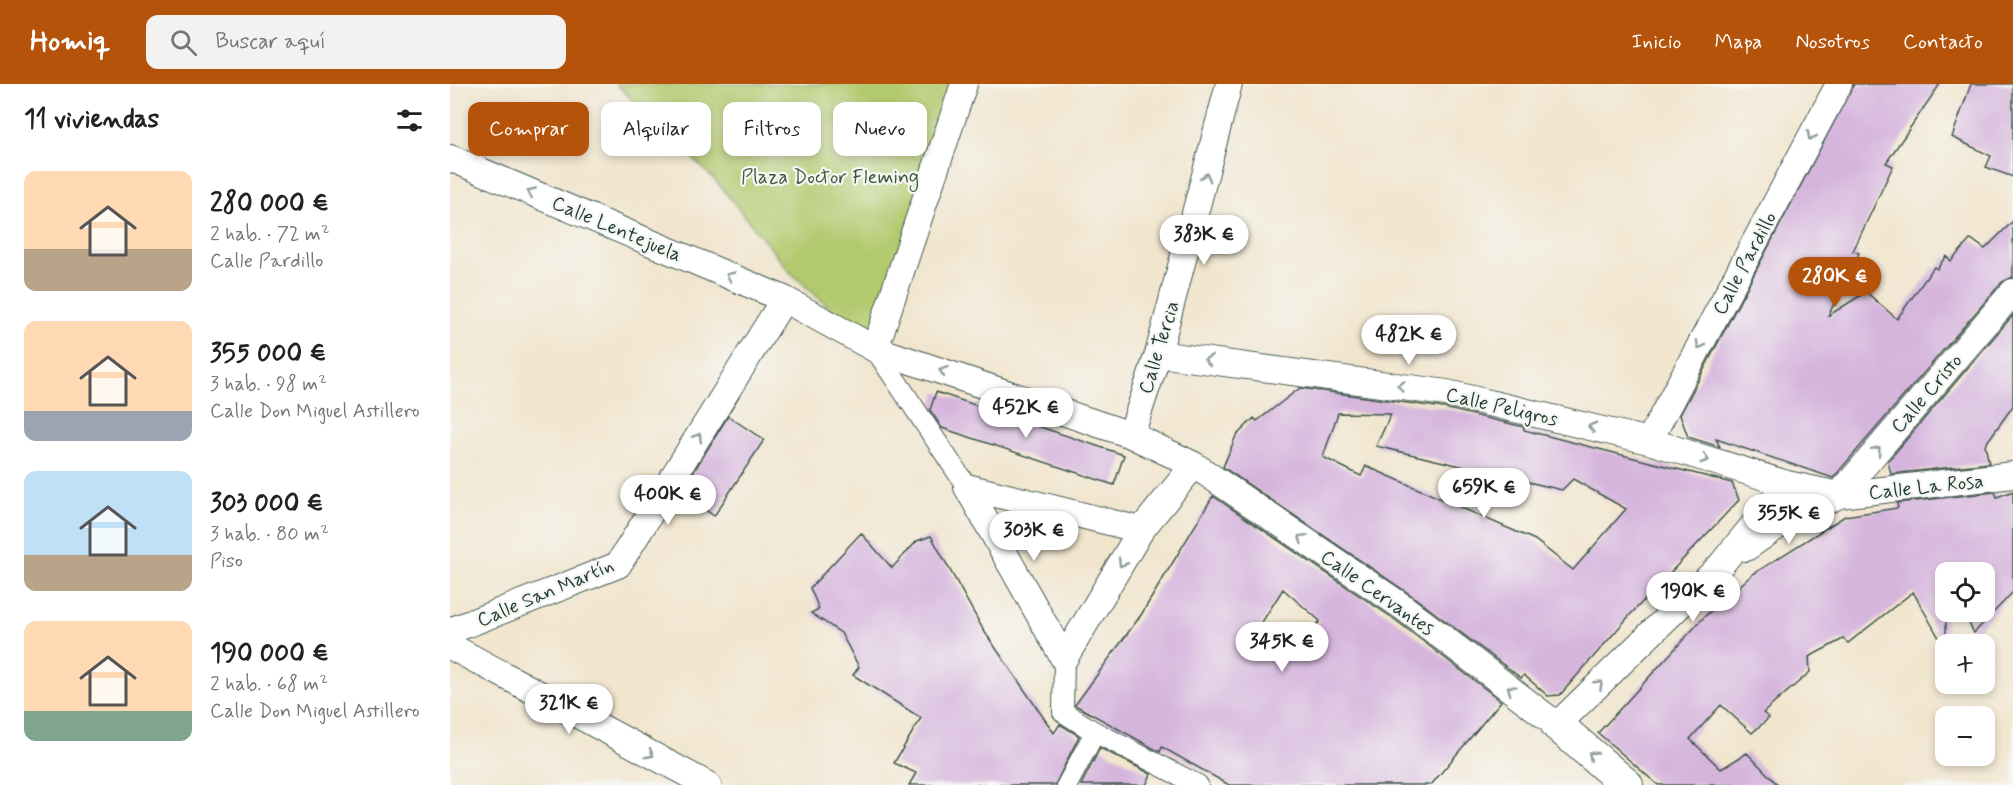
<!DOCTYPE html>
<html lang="es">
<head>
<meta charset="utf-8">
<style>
	:root { --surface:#fff; --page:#f2f2f2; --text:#222; --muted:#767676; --accent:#b45309 }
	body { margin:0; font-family:Mynerve,sans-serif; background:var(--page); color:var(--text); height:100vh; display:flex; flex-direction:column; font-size:22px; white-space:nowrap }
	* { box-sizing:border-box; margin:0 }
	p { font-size:20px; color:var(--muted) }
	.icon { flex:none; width:33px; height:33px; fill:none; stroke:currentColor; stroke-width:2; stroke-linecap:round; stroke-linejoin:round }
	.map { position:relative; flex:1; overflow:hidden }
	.side { display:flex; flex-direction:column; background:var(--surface); width:450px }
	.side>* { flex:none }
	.guide { position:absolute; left:18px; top:18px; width:570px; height:54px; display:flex; gap:12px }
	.controls { position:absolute; left:1485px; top:478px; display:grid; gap:12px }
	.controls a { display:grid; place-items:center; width:60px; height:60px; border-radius:12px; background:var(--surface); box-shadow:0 3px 9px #0003; font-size:30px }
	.price { position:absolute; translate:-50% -51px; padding:0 14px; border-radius:21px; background:#fff; color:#222; font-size:20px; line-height:39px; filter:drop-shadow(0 2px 3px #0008) }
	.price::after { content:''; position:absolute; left:50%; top:36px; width:18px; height:14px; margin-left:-9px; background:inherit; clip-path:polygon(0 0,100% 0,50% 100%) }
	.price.on { background:var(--accent); color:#fff }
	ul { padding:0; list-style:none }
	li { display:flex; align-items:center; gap:18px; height:150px; padding:0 24px }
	li span { display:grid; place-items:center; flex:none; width:168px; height:120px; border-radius:12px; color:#555 }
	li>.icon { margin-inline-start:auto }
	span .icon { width:72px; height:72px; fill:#fffc; stroke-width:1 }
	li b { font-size:26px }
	h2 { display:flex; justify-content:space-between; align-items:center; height:72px; padding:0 24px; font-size:26px }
	.tag { padding:0 21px; border-radius:12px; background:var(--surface); box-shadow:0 3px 9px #0003; font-size:21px; line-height:54px }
	.tag.on { background:var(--accent); color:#fff }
	header { display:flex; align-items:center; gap:36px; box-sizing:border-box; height:84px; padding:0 30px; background:var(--accent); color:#fff }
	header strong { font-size:28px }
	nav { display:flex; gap:33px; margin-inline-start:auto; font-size:21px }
	.search { width:420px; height:54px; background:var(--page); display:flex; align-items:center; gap:15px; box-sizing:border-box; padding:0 21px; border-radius:12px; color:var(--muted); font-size:22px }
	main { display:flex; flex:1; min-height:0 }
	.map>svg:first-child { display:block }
	.green { fill:#b2c96e; stroke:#688351; stroke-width:1.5 }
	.building { fill:#d6b5dd; fill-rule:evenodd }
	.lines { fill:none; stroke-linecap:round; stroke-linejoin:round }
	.pedestrian-casing { stroke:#3e564b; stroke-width:22 }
	.minor-casing { stroke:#3e564b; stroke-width:28 }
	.tertiary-casing { stroke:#3e564b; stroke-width:34 }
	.pedestrian { stroke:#fff; stroke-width:20 }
	.minor { stroke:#fff; stroke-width:26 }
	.tertiary { stroke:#fff; stroke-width:32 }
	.oneway { stroke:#8f9e9a }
	.labels { text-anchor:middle; stroke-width:4.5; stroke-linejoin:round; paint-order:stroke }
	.park-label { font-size:20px; fill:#3c5940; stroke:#f6f6f2 }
	.street-label { font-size:20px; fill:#1f3d34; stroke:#f6f6f2 }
</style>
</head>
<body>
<header>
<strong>Homiq</strong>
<div class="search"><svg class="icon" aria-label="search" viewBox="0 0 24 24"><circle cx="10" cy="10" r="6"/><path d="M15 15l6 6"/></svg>Buscar aquí</div>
<nav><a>Inicio</a><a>Mapa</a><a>Nosotros</a><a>Contacto</a></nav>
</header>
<main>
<section class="side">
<h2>11 viviendas<svg class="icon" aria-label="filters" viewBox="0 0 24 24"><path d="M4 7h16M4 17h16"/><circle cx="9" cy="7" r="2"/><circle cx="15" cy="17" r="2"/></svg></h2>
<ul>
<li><span style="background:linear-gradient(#ffd9b3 65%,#b9a48a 0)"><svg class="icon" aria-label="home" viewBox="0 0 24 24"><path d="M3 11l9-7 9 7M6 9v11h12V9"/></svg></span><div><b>280 000 €</b><p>2 hab. · 72 m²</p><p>Calle Pardillo</p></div></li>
<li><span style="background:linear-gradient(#ffd9b3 75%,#9aa5b1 0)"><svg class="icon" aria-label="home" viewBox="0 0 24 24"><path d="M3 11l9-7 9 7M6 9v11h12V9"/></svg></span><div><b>355 000 €</b><p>3 hab. · 98 m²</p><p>Calle Don Miguel Astillero</p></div></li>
<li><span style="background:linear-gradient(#bfe0f5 70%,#b9a48a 0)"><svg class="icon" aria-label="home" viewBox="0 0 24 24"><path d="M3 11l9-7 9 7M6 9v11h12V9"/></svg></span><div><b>303 000 €</b><p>3 hab. · 80 m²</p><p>Piso</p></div></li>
<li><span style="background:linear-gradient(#ffd9b3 75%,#7fa58c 0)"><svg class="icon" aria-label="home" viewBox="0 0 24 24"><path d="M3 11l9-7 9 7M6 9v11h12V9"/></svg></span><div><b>190 000 €</b><p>2 hab. · 68 m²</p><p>Calle Don Miguel Astillero</p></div></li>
</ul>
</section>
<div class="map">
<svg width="1563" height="701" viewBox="0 0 1563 701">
	<rect width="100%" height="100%" fill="#f6f6f2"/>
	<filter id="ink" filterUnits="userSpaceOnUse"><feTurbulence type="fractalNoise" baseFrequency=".0167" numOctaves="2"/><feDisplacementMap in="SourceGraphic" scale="12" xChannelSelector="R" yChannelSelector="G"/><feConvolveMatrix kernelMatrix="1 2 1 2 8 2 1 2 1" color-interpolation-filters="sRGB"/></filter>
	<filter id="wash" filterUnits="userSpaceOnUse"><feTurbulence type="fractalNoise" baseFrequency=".008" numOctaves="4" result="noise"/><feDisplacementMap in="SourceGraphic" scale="24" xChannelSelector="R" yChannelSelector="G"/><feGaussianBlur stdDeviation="1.35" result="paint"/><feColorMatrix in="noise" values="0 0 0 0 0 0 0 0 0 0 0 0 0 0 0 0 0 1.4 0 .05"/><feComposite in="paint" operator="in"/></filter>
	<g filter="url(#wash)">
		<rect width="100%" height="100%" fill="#f1e5ce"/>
		<path class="green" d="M 166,0 L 504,0 L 425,265 L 340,188 L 266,97 Z"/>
		<g id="blocks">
			<path class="building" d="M 1404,0 L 1490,0 L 1436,79 L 1443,82 L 1403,167 L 1409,169 L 1378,232 L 1416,208 L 1447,235 L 1484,183 L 1487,185 L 1496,172 L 1501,177 L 1521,155 L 1535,165 L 1563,137 L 1563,193 L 1552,198 L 1383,394 L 1266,355 L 1270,363 L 1238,353 L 1230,331 Z
				M 1521,0 L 1563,0 L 1563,93 L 1536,83 L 1541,72 L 1502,53 Z
				M 1563,231 L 1563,322 L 1535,361 L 1539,379 L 1441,390 L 1438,377 Z
				M 850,304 L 994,324 L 1074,343 L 1074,346 L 1282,399 L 1289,416 L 1180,531 L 1110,611 L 1098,612 L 1074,591 L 1071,594 L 961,511 L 773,383 L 786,352 L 804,334 L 807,337 ZM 888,329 L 941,330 L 926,362 L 1112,406 L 1123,395 L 1176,425 L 1123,486 L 1085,456 L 916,382 L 911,392 L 873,373 Z
				M 486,308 L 674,371 L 664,401 L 492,344 L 480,326 Z
				M 278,332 L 314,356 L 264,432 L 231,408 Z
				M 1563,407 L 1563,508 L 1524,549 L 1513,528 L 1534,528 L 1534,489 L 1496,489 L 1496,566 L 1463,508 L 1398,559 L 1393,555 L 1359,573 L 1360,588 L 1313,629 L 1319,634 L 1302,649 L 1271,621 L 1240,655 L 1271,685 L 1297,669 L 1328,701 L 1208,701 L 1148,649 L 1254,533 L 1303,490 L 1395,432 L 1448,424 L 1447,419 L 1545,408 L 1547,413 Z
				M 763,412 L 944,535 L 1051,617 L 981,701 L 779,701 L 712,663 L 710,668 L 625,621 L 691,531 ZM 833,505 L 870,537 L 843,569 L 805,549 Z
				M 411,449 L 442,484 L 467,457 L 481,452 L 534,547 L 604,649 L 610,640 L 629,652 L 605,701 L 459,701 L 466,689 L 444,679 L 471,634 L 403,591 L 409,583 L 391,549 L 361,529 L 369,525 L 360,504 Z
				M 650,664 L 701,690 L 696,701 L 631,701 Z"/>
		</g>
	</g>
	<g filter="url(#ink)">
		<use href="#blocks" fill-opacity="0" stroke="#3e564b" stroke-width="1.5"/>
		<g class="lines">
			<g class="pedestrian-casing">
				<path id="pedestrian" d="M 425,265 L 517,403
					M 614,575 L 613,628 L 645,648 L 748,701
					M 617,701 L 645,648"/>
			</g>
			<g class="minor-casing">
				<path id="minor" d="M 0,74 L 334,215 L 425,265 L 681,351 L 744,381 L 953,523 L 1107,641 L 1270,482 L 1337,400
					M 425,265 L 514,0
					M 708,270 L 997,309 L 1199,357 L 1337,400 L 1389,411 L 1563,391
					M 681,351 L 708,270 L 779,0
					M 1199,357 L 1389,0
					M 517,403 L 614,575 L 691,446 L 744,381
					M 517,403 L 691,446
					M 1296,464 L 1332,439 L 1389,411 L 1563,208
					M 0,547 L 168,481 L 334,215
					M 0,562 L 258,701"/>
			</g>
			<g class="tertiary-casing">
				<path id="tertiary" d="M 1107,641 L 1177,701"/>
			</g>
			<use href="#pedestrian" class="pedestrian"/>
			<use href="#minor" class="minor"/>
			<use href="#tertiary" class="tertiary"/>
		</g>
		<defs><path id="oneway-chevron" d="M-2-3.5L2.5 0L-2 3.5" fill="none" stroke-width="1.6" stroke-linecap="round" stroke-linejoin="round" transform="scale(1.5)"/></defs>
		<g class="oneway">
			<use href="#oneway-chevron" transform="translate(1361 52) rotate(118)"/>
			<use href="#oneway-chevron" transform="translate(756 93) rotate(-75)"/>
			<use href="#oneway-chevron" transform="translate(81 108) rotate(-157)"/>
			<use href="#oneway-chevron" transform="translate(280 192) rotate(-157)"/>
			<use href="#oneway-chevron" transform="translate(1250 261) rotate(118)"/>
			<use href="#oneway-chevron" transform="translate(758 276) rotate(-172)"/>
			<use href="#oneway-chevron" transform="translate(493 287) rotate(-161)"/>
			<use href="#oneway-chevron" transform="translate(951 302) rotate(-172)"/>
			<use href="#oneway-chevron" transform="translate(1142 343) rotate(-167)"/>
			<use href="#oneway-chevron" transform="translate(248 353) rotate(-58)"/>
			<use href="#oneway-chevron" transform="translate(1427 366) rotate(-49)"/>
			<use href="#oneway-chevron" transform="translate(1255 375) rotate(17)"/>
			<use href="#oneway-chevron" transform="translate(852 454) rotate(-146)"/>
			<use href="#oneway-chevron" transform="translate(672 479) rotate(121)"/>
			<use href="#oneway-chevron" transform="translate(1149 600) rotate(-44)"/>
			<use href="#oneway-chevron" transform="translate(1061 605) rotate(-143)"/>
			<use href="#oneway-chevron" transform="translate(200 670) rotate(28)"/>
			<use href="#oneway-chevron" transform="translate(1142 671) rotate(-139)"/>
		</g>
	</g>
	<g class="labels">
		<g class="park-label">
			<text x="380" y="99">Plaza Doctor Fleming</text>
		</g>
		<g class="street-label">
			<text transform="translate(167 144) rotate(23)" y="7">Calle Lentejuela</text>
			<text transform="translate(1294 179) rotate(-62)" y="7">Calle Pardillo</text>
			<text transform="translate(708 263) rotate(-73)" y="7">Calle Tercia</text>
			<text transform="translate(1476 309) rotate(-49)" y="7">Calle Cristo</text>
			<text transform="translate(1052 322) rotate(13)" y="7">Calle Peligros</text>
			<text transform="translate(1476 402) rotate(-6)" y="7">Calle La Rosa</text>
			<text transform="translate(95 508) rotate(-23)" y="7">Calle San Martín</text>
			<text transform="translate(928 508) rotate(35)" y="7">Calle Cervantes</text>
		</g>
	</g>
</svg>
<div class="controls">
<a><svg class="icon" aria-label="locate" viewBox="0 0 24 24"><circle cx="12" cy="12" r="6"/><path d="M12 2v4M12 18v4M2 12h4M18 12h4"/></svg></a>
<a>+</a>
<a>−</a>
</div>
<b class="price" style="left:754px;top:182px">383K €</b>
<b class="price on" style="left:1385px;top:224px">280K €</b>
<b class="price" style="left:959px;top:282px">482K €</b>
<b class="price" style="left:576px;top:355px">452K €</b>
<b class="price" style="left:1034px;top:435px">659K €</b>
<b class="price" style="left:218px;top:442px">400K €</b>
<b class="price" style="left:1339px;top:461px">355K €</b>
<b class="price" style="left:584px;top:478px">303K €</b>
<b class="price" style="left:1243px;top:539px">190K €</b>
<b class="price" style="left:832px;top:589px">345K €</b>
<b class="price" style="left:119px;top:651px">321K €</b>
<div class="guide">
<a class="tag on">Comprar</a>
<a class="tag">Alquilar</a>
<a class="tag">Filtros</a>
<a class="tag">Nuevo</a>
</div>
</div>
</main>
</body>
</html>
